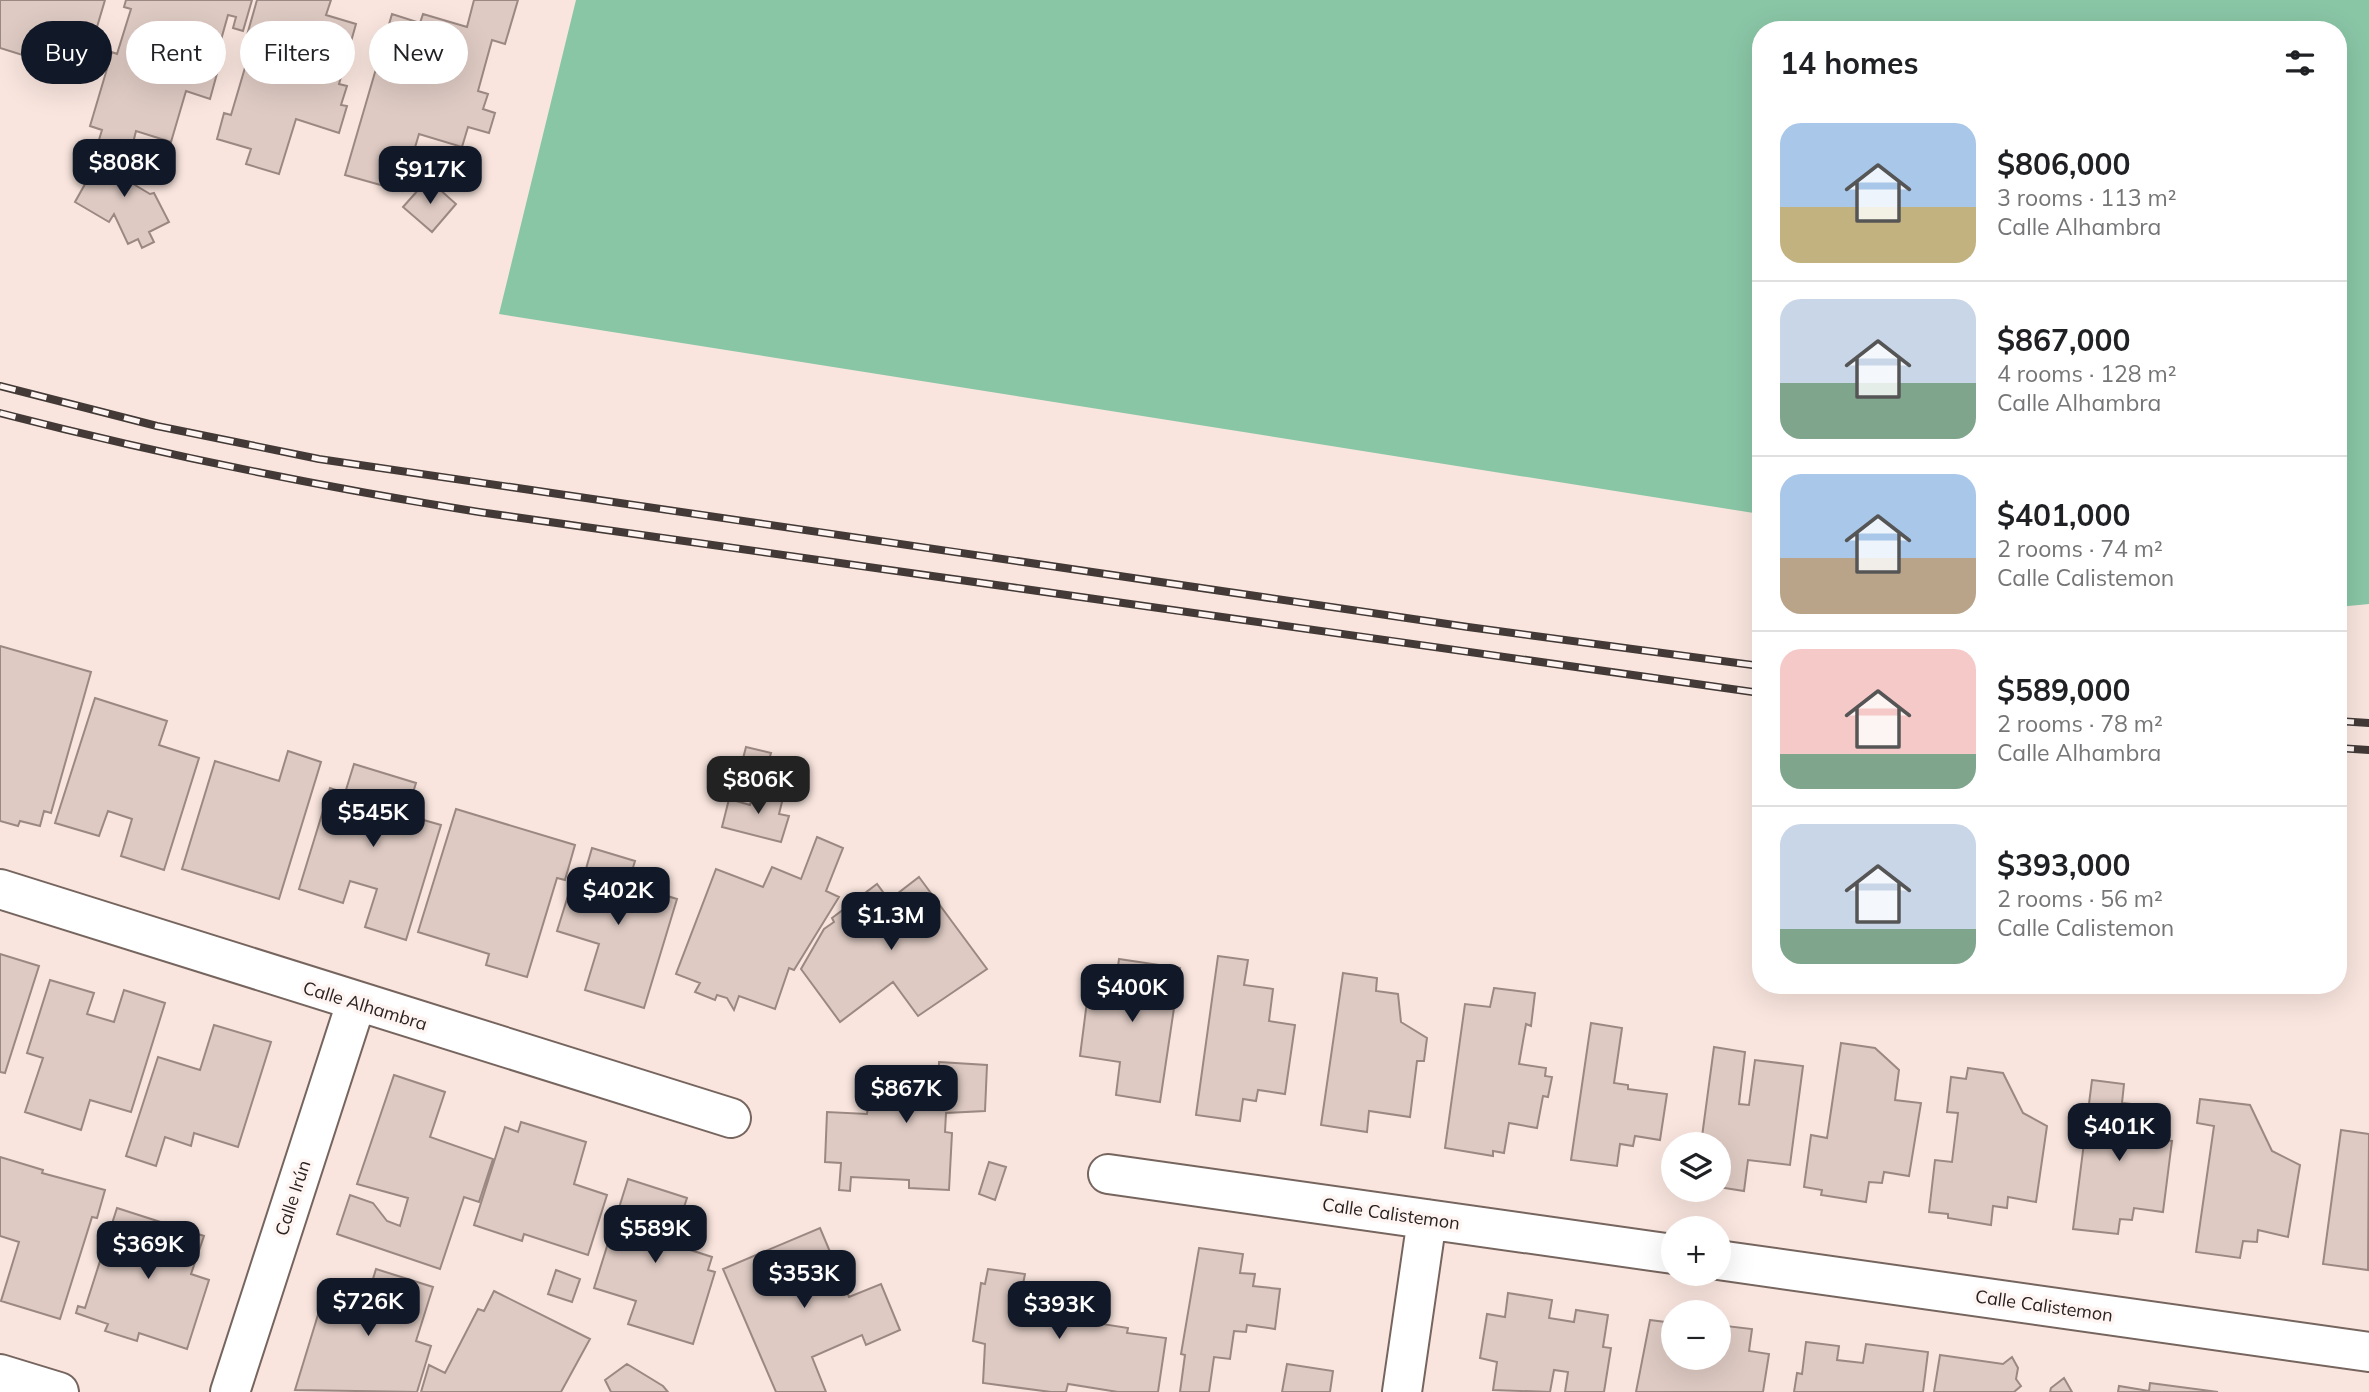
<!DOCTYPE html>
<html lang="en">
<head>
<meta charset="utf-8">
<style>
	:root { --surface:#fff; --page:#f6f6f6; --text:#202124; --muted:#757577; --line:#e0e0e0; --accent:#111827 }
	body { margin:0; font-family:Mulish,sans-serif; background:var(--page); color:var(--text); height:100vh; display:flex; flex-direction:column; font-size:26px; white-space:nowrap }
	* { box-sizing:border-box; margin:0 }
	p { font-size:23px; color:var(--muted) }
	.icon { flex:none; width:38px; height:38px; fill:none; stroke:currentColor; stroke-width:2; stroke-linecap:round; stroke-linejoin:round }
	.map { position:relative; flex:1; overflow:hidden }
	.drawer { position:absolute; left:1752px; top:21px; width:595px; height:973px; display:flex; flex-direction:column; background:var(--surface); border-radius:28px; box-shadow:0 7px 28px #0002 }
	.drawer>* { flex:none }
	.top-card { position:absolute; left:21px; top:21px; width:665px; height:63px; display:flex; gap:14px }
	.buttons { position:absolute; left:1661px; top:1132px; display:grid; gap:14px }
	.buttons a { display:grid; place-items:center; width:70px; height:70px; border-radius:50%; background:var(--surface); box-shadow:0 7px 28px #0002; font-size:35px }
	.price { position:absolute; translate:-50% -60px; padding:0 16px; border-radius:14px; background:var(--accent); color:#fff; font-size:23px; line-height:46px; filter:drop-shadow(0 2px 4px #0008) }
	.price::after { content:''; position:absolute; left:50%; top:42px; width:21px; height:16px; margin-left:-10px; background:inherit; clip-path:polygon(0 0,100% 0,50% 100%) }
	.price.current { background:#222; color:#fff }
	ul { padding:0; list-style:none }
	li { display:flex; align-items:center; gap:21px; height:175px; padding:0 28px }
	li+li { border-top:2px solid var(--line) }
	li span { display:grid; place-items:center; flex:none; width:196px; height:140px; border-radius:21px; color:#555 }
	li>.icon { margin-inline-start:auto }
	span .icon { width:84px; height:84px; fill:#fffc; stroke-width:1 }
	li b { font-size:30px }
	h2 { display:flex; justify-content:space-between; align-items:center; height:84px; padding:0 28px; font-size:30px }
	.chip { padding:0 24px; border-radius:32px; background:var(--surface); box-shadow:0 7px 28px #0002; font-size:24px; line-height:63px }
	.chip.current { background:var(--accent); color:#fff }
	.map>svg:first-child { display:block }
	.green { fill:#89c6a6 }
	.building { fill:#decac3; stroke:#9b8882; stroke-width:2 }
	.lines { fill:none; stroke-linecap:round; stroke-linejoin:round }
	.minor-casing { stroke:#76655e; stroke-width:42 }
	.minor { stroke:#fff; stroke-width:38 }
	.rail-casing { stroke:#433a37; stroke-width:8 }
	.rail { stroke:#fef5f2; stroke-width:5; stroke-dasharray:16; stroke-linecap:butt }
	.labels { text-anchor:middle; stroke-width:7; stroke-linejoin:round; paint-order:stroke }
	.street-label { font-size:18px; fill:#2a2320; stroke:#fef5f2 }
</style>
</head>
<body>
<div class="map">
<svg width="2369" height="1392" viewBox="0 0 2369 1392">
	<rect width="100%" height="100%" fill="#f9e5de"/>
	<path class="green" d="M 576,0 L 2369,0 L 2369,604 L 2338,607 L 2338,30 L 1760,30 L 1760,514 L 499,314 Z"/>
	<path class="building" d="M 0,0 L 105,0 L 86,64 L 48,53 L 45,62 L 0,48 Z
		M 126,0 L 252,0 L 243,31 L 233,28 L 236,17 L 228,15 L 219,47 L 224,48 L 210,99 L 186,91 L 171,142 L 136,131 L 133,143 L 122,140 L 120,149 L 98,143 L 102,130 L 90,126 L 112,52 L 117,54 L 131,9 L 124,7 Z
		M 257,0 L 331,0 L 326,15 L 356,24 L 339,84 L 347,86 L 341,105 L 347,106 L 339,133 L 296,119 L 279,174 L 246,164 L 251,149 L 217,139 L 224,113 L 231,115 L 252,44 L 245,42 Z
		M 474,0 L 518,0 L 505,44 L 492,40 L 478,91 L 488,94 L 483,109 L 495,113 L 489,133 L 468,127 L 462,147 L 419,134 L 402,191 L 345,175 L 392,14 L 420,23 L 423,14 L 467,27 Z
		M 143,148 L 148,154 L 130,182 L 150,194 L 154,193 L 169,222 L 149,232 L 154,242 L 142,248 L 138,239 L 128,244 L 114,214 L 109,222 L 75,202 L 98,161 L 115,171 L 127,155 Z
		M 428,179 L 456,204 L 432,232 L 403,207 Z
		M 0,646 L 91,672 L 51,813 L 44,811 L 40,826 L 20,821 L 18,826 L 0,821 Z
		M 95,698 L 167,721 L 159,745 L 199,758 L 164,870 L 121,856 L 132,819 L 108,811 L 99,836 L 55,823 Z
		M 746,747 L 771,753 L 764,777 L 740,770 Z
		M 288,751 L 321,762 L 279,899 L 182,869 L 215,761 L 279,781 Z
		M 354,764 L 416,783 L 406,815 L 441,825 L 406,940 L 365,927 L 377,889 L 350,881 L 343,903 L 299,889 L 330,788 L 345,793 Z
		M 755,787 L 784,794 L 779,814 L 789,816 L 781,842 L 722,827 L 729,799 L 750,805 Z
		M 456,809 L 575,845 L 565,880 L 557,878 L 527,977 L 486,965 L 489,954 L 418,932 Z
		M 817,837 L 843,848 L 826,891 L 839,897 L 794,970 L 789,968 L 775,1009 L 739,996 L 734,1010 L 727,998 L 717,995 L 715,1000 L 695,992 L 700,983 L 676,974 L 716,869 L 763,887 L 772,867 L 801,879 Z
		M 592,848 L 635,861 L 628,884 L 677,899 L 644,1008 L 585,990 L 599,944 L 557,931 L 572,883 L 581,886 Z
		M 919,877 L 987,969 L 918,1016 L 893,982 L 840,1022 L 801,969 L 824,929 L 834,922 L 832,918 L 877,884 L 889,900 Z
		M 0,954 L 39,966 L 5,1073 L 0,1072 Z
		M 1218,956 L 1248,960 L 1244,985 L 1273,989 L 1269,1021 L 1295,1025 L 1285,1094 L 1258,1090 L 1256,1101 L 1243,1099 L 1240,1121 L 1196,1115 Z
		M 1119,959 L 1180,968 L 1160,1102 L 1116,1095 L 1120,1062 L 1080,1056 L 1091,970 L 1117,974 Z
		M 1343,973 L 1377,978 L 1376,991 L 1398,994 L 1401,1022 L 1427,1038 L 1424,1061 L 1417,1061 L 1410,1117 L 1369,1111 L 1367,1132 L 1321,1125 Z
		M 50,980 L 94,993 L 87,1014 L 114,1022 L 124,990 L 165,1003 L 131,1112 L 90,1100 L 81,1130 L 25,1112 L 43,1058 L 27,1053 Z
		M 1494,988 L 1535,993 L 1531,1026 L 1526,1024 L 1519,1064 L 1546,1068 L 1545,1076 L 1552,1077 L 1548,1097 L 1543,1096 L 1537,1128 L 1509,1123 L 1504,1153 L 1493,1151 L 1493,1156 L 1445,1148 L 1465,1004 L 1490,1007 Z
		M 1591,1023 L 1622,1028 L 1614,1083 L 1628,1085 L 1628,1089 L 1667,1094 L 1660,1140 L 1635,1136 L 1633,1146 L 1620,1144 L 1617,1166 L 1571,1160 Z
		M 214,1025 L 271,1042 L 238,1147 L 194,1133 L 191,1146 L 165,1137 L 156,1166 L 126,1156 L 158,1057 L 200,1070 Z
		M 1841,1043 L 1875,1048 L 1899,1070 L 1895,1100 L 1921,1103 L 1909,1176 L 1884,1172 L 1882,1183 L 1869,1182 L 1866,1202 L 1821,1195 L 1822,1190 L 1804,1187 L 1811,1135 L 1827,1138 Z
		M 1714,1047 L 1745,1052 L 1739,1104 L 1749,1105 L 1755,1060 L 1803,1066 L 1790,1165 L 1748,1160 L 1744,1191 L 1718,1187 L 1718,1144 L 1701,1144 Z
		M 939,1062 L 987,1065 L 985,1111 L 946,1113 L 945,1132 L 952,1133 L 949,1190 L 909,1188 L 909,1180 L 851,1177 L 850,1191 L 839,1190 L 841,1163 L 825,1162 L 827,1112 L 867,1114 L 869,1096 L 881,1072 L 887,1070 L 888,1066 L 939,1069 Z
		M 1968,1068 L 2003,1073 L 2023,1113 L 2047,1126 L 2036,1202 L 2008,1197 L 2007,1208 L 1993,1206 L 1991,1225 L 1948,1218 L 1948,1214 L 1929,1212 L 1935,1160 L 1952,1162 L 1958,1113 L 1947,1112 L 1951,1077 L 1966,1079 Z
		M 394,1075 L 445,1092 L 430,1137 L 493,1159 L 479,1202 L 464,1197 L 440,1269 L 337,1234 L 350,1195 L 373,1203 L 387,1221 L 400,1226 L 408,1198 L 357,1184 Z
		M 2092,1080 L 2124,1084 L 2122,1103 L 2149,1106 L 2144,1138 L 2172,1141 L 2163,1212 L 2134,1208 L 2132,1220 L 2120,1219 L 2118,1234 L 2073,1229 Z
		M 2200,1099 L 2250,1105 L 2272,1151 L 2300,1165 L 2288,1237 L 2258,1230 L 2257,1242 L 2243,1241 L 2240,1258 L 2196,1252 L 2214,1126 L 2197,1123 Z
		M 521,1122 L 586,1142 L 574,1184 L 607,1195 L 588,1255 L 524,1234 L 522,1241 L 474,1225 L 505,1127 L 518,1132 Z
		M 2341,1130 L 2369,1134 L 2368,1270 L 2323,1264 Z
		M 0,1157 L 43,1170 L 42,1173 L 105,1190 L 97,1218 L 92,1217 L 60,1319 L 1,1301 L 19,1242 L 0,1236 Z
		M 989,1162 L 1006,1167 L 995,1200 L 979,1194 Z
		M 628,1179 L 687,1198 L 672,1244 L 712,1257 L 708,1270 L 715,1272 L 693,1344 L 628,1324 L 636,1301 L 594,1288 Z
		M 117,1208 L 204,1236 L 191,1274 L 209,1280 L 187,1349 L 139,1333 L 137,1341 L 105,1331 L 108,1324 L 76,1313 L 78,1306 L 85,1308 Z
		M 820,1228 L 849,1297 L 881,1284 L 900,1330 L 866,1345 L 862,1335 L 812,1357 L 826,1392 L 776,1392 L 723,1269 Z
		M 1199,1248 L 1243,1254 L 1240,1273 L 1255,1274 L 1253,1286 L 1280,1289 L 1275,1329 L 1247,1325 L 1246,1332 L 1234,1331 L 1230,1359 L 1214,1357 L 1209,1392 L 1180,1392 L 1185,1355 L 1181,1354 Z
		M 376,1269 L 433,1287 L 416,1341 L 431,1346 L 417,1392 L 295,1390 L 328,1282 L 368,1295 Z
		M 988,1269 L 1025,1274 L 1023,1284 L 1100,1295 L 1096,1323 L 1128,1328 L 1127,1333 L 1166,1338 L 1158,1392 L 1118,1392 L 1068,1384 L 1066,1392 L 1051,1392 L 983,1383 L 985,1344 L 973,1341 L 981,1283 L 985,1284 Z
		M 556,1270 L 580,1279 L 572,1302 L 548,1294 Z
		M 494,1291 L 590,1339 L 561,1392 L 421,1392 L 429,1365 L 445,1373 L 478,1309 L 484,1311 Z
		M 1508,1293 L 1552,1300 L 1549,1318 L 1574,1322 L 1576,1310 L 1608,1315 L 1603,1347 L 1611,1348 L 1604,1392 L 1565,1392 L 1568,1372 L 1554,1370 L 1550,1392 L 1493,1390 L 1497,1362 L 1480,1358 L 1487,1314 L 1505,1317 Z
		M 1650,1320 L 1673,1323 L 1673,1358 L 1718,1358 L 1718,1325 L 1752,1329 L 1749,1351 L 1769,1354 L 1763,1392 L 1636,1392 Z
		M 1806,1342 L 1839,1346 L 1837,1360 L 1863,1363 L 1866,1344 L 1928,1352 L 1923,1392 L 1794,1392 L 1797,1373 L 1802,1374 Z
		M 1940,1355 L 2003,1364 L 2012,1357 L 2018,1368 L 2016,1379 L 2021,1386 L 2014,1392 L 1934,1392 Z
		M 627,1364 L 663,1386 L 668,1392 L 611,1392 L 605,1380 Z
		M 1287,1364 L 1333,1371 L 1330,1392 L 1282,1392 Z
		M 2064,1378 L 2072,1392 L 2050,1392 L 2051,1388 Z
		M 2150,1383 L 2218,1392 L 2118,1392 L 2119,1386 L 2149,1391 Z"/>
	<g class="lines">
		<g class="minor-casing">
			<path id="minor" d="M 0,889 L 731,1118
				M 1108,1174 L 1673,1254
				M 1718,1260 L 2369,1352
				M 0,1374 L 59,1392
				M 230,1392 L 356,1003
				M 1402,1392 L 1427,1219"/>
		</g>
		<use href="#minor" class="minor"/>
		<g class="rail-casing">
			<path id="rail" d="M 0,386 L 157,426 L 319,459 L 1468,627 L 1760,666
				M 0,413 C 159,454 316,486 479,512 L 1760,693
				M 2338,721 L 2369,723
				M 2338,748 L 2369,750"/>
		</g>
		<use href="#rail" class="rail"/>
	</g>
	<g class="labels">
		<g class="street-label">
			<text transform="translate(365 1006) rotate(17)" y="6">Calle Alhambra</text>
			<text transform="translate(293 1198) rotate(-72)" y="6">Calle Irún</text>
			<text transform="translate(1391 1214) rotate(8)" y="6">Calle Calistemon</text>
			<text transform="translate(2044 1306) rotate(8)" y="6">Calle Calistemon</text>
		</g>
	</g>
</svg>
<div class="buttons">
<a><svg class="icon" aria-label="layers" viewBox="0 0 24 24"><path d="M12 4l9 5-9 5-9-5zM3 14l9 5 9-5"/></svg></a>
<a>+</a>
<a>−</a>
</div>
<b class="price" style="left:124px;top:199px">$808K</b>
<b class="price" style="left:430px;top:206px">$917K</b>
<b class="price current" style="left:758px;top:816px">$806K</b>
<b class="price" style="left:373px;top:849px">$545K</b>
<b class="price" style="left:618px;top:927px">$402K</b>
<b class="price" style="left:891px;top:952px">$1.3M</b>
<b class="price" style="left:1132px;top:1024px">$400K</b>
<b class="price" style="left:906px;top:1125px">$867K</b>
<b class="price" style="left:2119px;top:1163px">$401K</b>
<b class="price" style="left:655px;top:1265px">$589K</b>
<b class="price" style="left:148px;top:1281px">$369K</b>
<b class="price" style="left:804px;top:1310px">$353K</b>
<b class="price" style="left:368px;top:1338px">$726K</b>
<b class="price" style="left:1059px;top:1341px">$393K</b>
<div class="top-card">
<a class="chip current">Buy</a>
<a class="chip">Rent</a>
<a class="chip">Filters</a>
<a class="chip">New</a>
</div>
<section class="drawer">
<h2>14 homes<svg class="icon" aria-label="filters" viewBox="0 0 24 24"><path d="M4 7h16M4 17h16"/><circle cx="9" cy="7" r="2"/><circle cx="15" cy="17" r="2"/></svg></h2>
<ul>
<li><span style="background:linear-gradient(#a9c7e8 60%,#c2b280 0)"><svg class="icon" aria-label="home" viewBox="0 0 24 24"><path d="M3 11l9-7 9 7M6 9v11h12V9"/></svg></span><div><b>$806,000</b><p>3 rooms · 113 m²</p><p>Calle Alhambra</p></div></li>
<li><span style="background:linear-gradient(#c9d6e8 60%,#7fa58c 0)"><svg class="icon" aria-label="home" viewBox="0 0 24 24"><path d="M3 11l9-7 9 7M6 9v11h12V9"/></svg></span><div><b>$867,000</b><p>4 rooms · 128 m²</p><p>Calle Alhambra</p></div></li>
<li><span style="background:linear-gradient(#a9c7e8 60%,#b9a48a 0)"><svg class="icon" aria-label="home" viewBox="0 0 24 24"><path d="M3 11l9-7 9 7M6 9v11h12V9"/></svg></span><div><b>$401,000</b><p>2 rooms · 74 m²</p><p>Calle Calistemon</p></div></li>
<li><span style="background:linear-gradient(#f6c9c9 75%,#7fa58c 0)"><svg class="icon" aria-label="home" viewBox="0 0 24 24"><path d="M3 11l9-7 9 7M6 9v11h12V9"/></svg></span><div><b>$589,000</b><p>2 rooms · 78 m²</p><p>Calle Alhambra</p></div></li>
<li><span style="background:linear-gradient(#c9d6e8 75%,#7fa58c 0)"><svg class="icon" aria-label="home" viewBox="0 0 24 24"><path d="M3 11l9-7 9 7M6 9v11h12V9"/></svg></span><div><b>$393,000</b><p>2 rooms · 56 m²</p><p>Calle Calistemon</p></div></li>
</ul>
</section>
</div>
</body>
</html>
